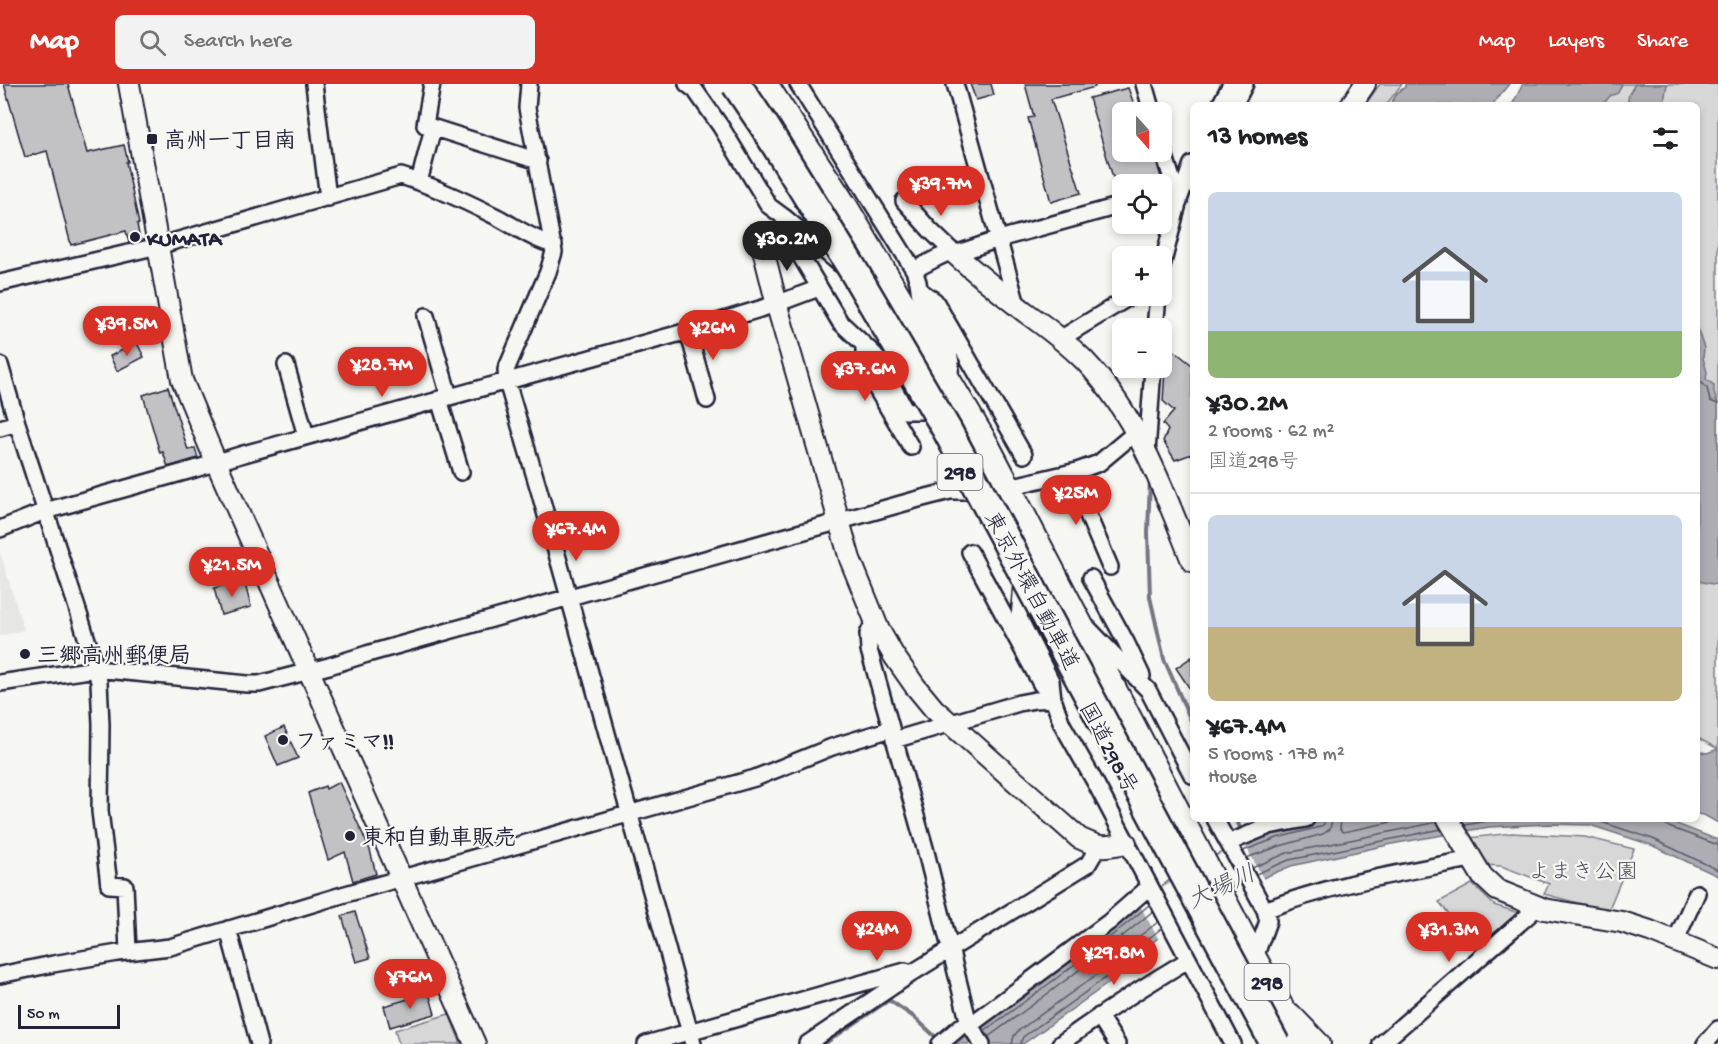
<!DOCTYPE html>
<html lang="en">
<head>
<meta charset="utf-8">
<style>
	:root { --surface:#fff; --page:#f2f2f2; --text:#202124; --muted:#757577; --line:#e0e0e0; --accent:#d93025 }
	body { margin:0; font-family:"Gochi Hand","Klee One",sans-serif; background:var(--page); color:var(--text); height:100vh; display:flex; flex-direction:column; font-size:22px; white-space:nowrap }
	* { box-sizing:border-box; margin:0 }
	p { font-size:20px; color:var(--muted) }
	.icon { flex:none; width:33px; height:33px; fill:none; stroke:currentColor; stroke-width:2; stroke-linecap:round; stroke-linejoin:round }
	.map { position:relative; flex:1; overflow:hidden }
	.drawer { position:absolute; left:1190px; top:18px; width:510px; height:720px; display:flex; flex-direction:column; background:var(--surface); border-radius:9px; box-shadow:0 3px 9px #0003 }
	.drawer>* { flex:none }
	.needle { width:39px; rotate:159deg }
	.tools { position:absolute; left:1112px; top:18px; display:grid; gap:12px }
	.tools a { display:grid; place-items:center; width:60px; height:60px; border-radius:9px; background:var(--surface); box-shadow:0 3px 9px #0003; font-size:30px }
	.scale { position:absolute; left:18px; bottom:15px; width:102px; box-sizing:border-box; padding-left:6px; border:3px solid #22223b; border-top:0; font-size:16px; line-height:21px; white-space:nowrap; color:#22223b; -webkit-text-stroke:4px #f6f6f2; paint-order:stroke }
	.price { position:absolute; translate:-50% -51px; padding:0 14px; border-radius:21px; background:var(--accent); color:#fff; font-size:20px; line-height:39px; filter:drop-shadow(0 2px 3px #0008) }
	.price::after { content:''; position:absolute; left:50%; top:36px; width:18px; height:14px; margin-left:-9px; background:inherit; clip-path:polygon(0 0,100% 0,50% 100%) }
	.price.current { background:#222; color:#fff }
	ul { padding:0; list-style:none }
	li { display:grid; align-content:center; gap:12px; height:318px; padding:0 18px }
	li+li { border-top:2px solid var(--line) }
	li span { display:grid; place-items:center; height:186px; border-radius:9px; color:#555 }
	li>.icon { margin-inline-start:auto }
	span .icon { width:108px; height:108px; fill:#fffc; stroke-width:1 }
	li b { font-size:26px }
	h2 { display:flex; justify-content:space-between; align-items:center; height:72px; padding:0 18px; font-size:26px }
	header { display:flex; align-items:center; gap:36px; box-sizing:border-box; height:84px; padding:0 30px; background:var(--accent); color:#fff }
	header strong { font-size:28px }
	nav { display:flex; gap:33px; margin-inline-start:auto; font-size:21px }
	.search { width:420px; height:54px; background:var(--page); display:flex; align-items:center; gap:15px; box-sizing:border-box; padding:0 21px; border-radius:9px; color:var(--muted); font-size:22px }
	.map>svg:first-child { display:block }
	.built { fill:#e6e6e4 }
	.green { fill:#d7d7d7; stroke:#7c7c89; stroke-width:1.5 }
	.water { fill:#adadb3; stroke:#757583; stroke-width:1.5 }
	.pier { fill:#f6f6f2 }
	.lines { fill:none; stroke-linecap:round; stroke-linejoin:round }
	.shore { stroke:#5a5a6b; stroke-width:1.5 }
	.stream { stroke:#757583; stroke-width:4 }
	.building { fill:#c2c2c4; stroke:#22223b; stroke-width:1.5 }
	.minor-casing { stroke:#22223b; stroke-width:20 }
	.tertiary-casing { stroke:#22223b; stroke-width:24 }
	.trunk-casing { stroke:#22223b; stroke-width:30 }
	.minor { stroke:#f6f6f2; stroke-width:15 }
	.tertiary { stroke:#f6f6f2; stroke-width:20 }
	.trunk { stroke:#f6f6f2; stroke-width:26 }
	.motorway-bridge-casing { stroke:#22223b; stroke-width:33; stroke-linecap:butt }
	.motorway-bridge { stroke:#f6f6f2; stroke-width:28 }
	.poi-dot { fill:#22223b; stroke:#f6f6f2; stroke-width:2 }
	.labels { text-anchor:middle; stroke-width:4.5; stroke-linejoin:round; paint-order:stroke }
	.shield { fill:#f6f6f2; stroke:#626272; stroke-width:1.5 }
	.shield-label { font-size:21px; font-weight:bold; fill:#22223b }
	.poi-label { font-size:22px; font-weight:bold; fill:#22223b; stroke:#f6f6f2; text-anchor:start }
	.street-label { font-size:22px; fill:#22223b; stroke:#f6f6f2 }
	.park-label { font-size:22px; fill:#4f4f62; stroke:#f6f6f2 }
	.water-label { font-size:24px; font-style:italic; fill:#535365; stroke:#f6f6f2 }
</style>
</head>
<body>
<header>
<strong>Map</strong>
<div class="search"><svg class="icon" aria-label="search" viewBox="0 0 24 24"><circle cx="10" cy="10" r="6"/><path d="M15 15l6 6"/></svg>Search here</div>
<nav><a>Map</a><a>Layers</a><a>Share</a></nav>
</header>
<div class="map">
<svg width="1718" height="960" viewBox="0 0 1718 960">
	<rect width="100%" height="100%" fill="#f6f6f2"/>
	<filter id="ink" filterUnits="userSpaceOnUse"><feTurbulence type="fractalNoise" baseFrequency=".0167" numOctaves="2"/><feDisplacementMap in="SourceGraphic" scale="12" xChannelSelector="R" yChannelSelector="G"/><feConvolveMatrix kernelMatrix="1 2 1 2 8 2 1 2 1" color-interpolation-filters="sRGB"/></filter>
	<g filter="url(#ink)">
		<path class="built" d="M 0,468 L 24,546 L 0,552 Z"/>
		<path class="green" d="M 1380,0 L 1402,0 L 1386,21 L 1365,21 Z
			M 1552,0 L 1718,0 L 1718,665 L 1696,653 L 1696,21 L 1531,21 Z
			M 1512,749 L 1585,753 L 1634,765 L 1608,827 L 1544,810 L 1549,800 L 1501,782 L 1483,781 L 1468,754 Z
			M 1472,800 L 1494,821 L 1522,830 L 1478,865 L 1439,818 Z
			M 449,930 L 461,960 L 399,960 L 395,946 Z"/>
		<path class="water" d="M 1405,0 L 1509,0 L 1492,21 L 1390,21 L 1397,9 L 1405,3 Z
			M 1523,0 L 1622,0 L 1618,9 L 1610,12 L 1604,19 L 1599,21 L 1512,21 Z
			M 1635,0 L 1667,0 L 1664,17 L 1661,21 L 1627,21 L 1629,10 Z
			M 1696,241 L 1704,264 L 1703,274 L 1707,288 L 1706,295 L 1714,301 L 1714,308 L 1718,323 L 1718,501 L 1697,497 Z
			M 1718,665 L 1718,739 L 1704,731 L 1697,730 L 1696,667 L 1707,669 Z
			M 1329,735 L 1664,735 L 1718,756 L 1718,792 L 1651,761 L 1590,741 L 1548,740 L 1489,743 L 1397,759 L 1291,782 L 1239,804 L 1193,826 L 1142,867 L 1127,886 L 1023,960 L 955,960 L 1048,893 L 1115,842 L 1173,793 L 1218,770 L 1275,749 Z"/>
		<path class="pier" d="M 1243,757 L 1264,796 L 1240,806 L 1195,829 L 1160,858 L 1138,818 Z"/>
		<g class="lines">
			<path class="shore" d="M 1696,262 L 1698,265 L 1697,275 L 1700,288 L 1700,297 L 1707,304 L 1710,317 L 1718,320
				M 1341,735 L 1340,745 L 1343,748 L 1406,735
				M 1592,735 L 1653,755 L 1718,786
				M 1665,735 L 1665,740 L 1669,743 L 1718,761
				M 1465,741 L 1488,737 L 1527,735
				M 1243,767 L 1277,754 L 1320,743 L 1324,740 L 1325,735
				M 1246,774 L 1280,762 L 1323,750 L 1330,745 L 1332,735
				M 1252,784 L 1287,769 L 1438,738
				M 1256,790 L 1289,776 L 1441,745
				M 984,947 C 1041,906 1096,866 1149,821
				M 988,953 C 1044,913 1100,872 1153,827
				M 1012,960 L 1014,952 L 1018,947 L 1117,876 L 1133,857 L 1158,838
				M 1020,960 L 1023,953 L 1122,882 L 1138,863 L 1162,844"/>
			<path class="stream" d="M 1150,395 L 1148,448 L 1150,513 L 1164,575 L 1192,639
				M 1236,735 L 1242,748
				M 824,960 L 889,916 L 914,933 L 940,957"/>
		</g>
		<path class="building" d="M 4,0 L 68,0 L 87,69 L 124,61 L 128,78 L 126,78 L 139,140 L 137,140 L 140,156 L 129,159 L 126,147 L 71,161 L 47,67 L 25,73 Z
			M 970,0 L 991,0 L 994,11 L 976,16 Z
			M 1025,0 L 1095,0 L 1095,3 L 1051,15 L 1081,109 L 1051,118 L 1028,34 L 1034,33 Z
			M 1128,4 L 1137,28 L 1122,28 L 1122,68 L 1153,68 L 1162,96 L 1147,100 L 1115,100 L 1089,14 Z
			M 137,259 L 144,273 L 117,287 L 110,272 Z
			M 1172,265 L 1192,281 L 1192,370 L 1175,376 L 1163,357 L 1168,346 L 1163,340 L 1174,327 L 1163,317 L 1166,270 Z
			M 168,303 L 188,366 L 195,364 L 198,374 L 168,383 L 163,368 L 160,369 L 143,311 Z
			M 244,496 L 251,523 L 221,531 L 214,504 Z
			M 1192,573 L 1192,608 L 1176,584 Z
			M 284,643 L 298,674 L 278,682 L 265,652 Z
			M 339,698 L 370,766 L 376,790 L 353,797 L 345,768 L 328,776 L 308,709 L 325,702 L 326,705 Z
			M 355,828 L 370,874 L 356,878 L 342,832 Z
			M 429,909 L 435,930 L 390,943 L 384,922 Z"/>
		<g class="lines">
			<g class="minor-casing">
				<path id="minor" d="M 314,0 L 328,114
					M 432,0 L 425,41 L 538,77
					M 529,0 L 527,24 L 554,168 L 548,188 L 506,286 L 507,298 L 539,406 L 660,839 L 693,960
					M 687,0 L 695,6 L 721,43 L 769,122 L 784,133 L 785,146 L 840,238 L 875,271 L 906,327 L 926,327
					M 798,0 L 914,186 L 918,198 L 921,219 L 948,264 L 951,279 L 949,297
					M 955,0 L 1017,221
					M 1144,0 L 1152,28
					M 1220,21 L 1231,0
					M 1234,21 L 1245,0
					M 1161,59 L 1179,118
					M 419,98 L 433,44
					M 904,117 L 930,146 L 955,170 L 999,155 L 1122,121
					M 784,133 L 840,180
					M 914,186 L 937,174 L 952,167
					M 1161,186 L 1179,116 L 1192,80
					M 0,199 L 158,162 L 401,92 C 434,102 465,117 495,132 C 515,142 533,156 554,161
					M 919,206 L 935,217 L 1024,371
					M 426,232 L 449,312
					M 1155,244 L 1158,212
					M 688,247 L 707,316
					M 1060,255 L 1131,212
					M 864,260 L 864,284 L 911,363
					M 0,281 L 17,339 L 80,533 L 96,585 L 99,598 L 101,640 L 100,727 L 109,801 L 125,802 L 128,867
					M 286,281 L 306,352
					M 439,315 L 461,388
					M 0,344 L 17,339
					M 1147,368 L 1153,284
					M 1070,389 L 1110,483
					M 0,445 L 45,427 L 195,385 L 240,371 L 688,247 L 776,220 L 819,204
					M 970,468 L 1041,600 L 1053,615
					M 1091,494 L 1126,558 L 1142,592
					M 1022,500 L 1019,534 L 1051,597 L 1053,615 L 1062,640 L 1095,698 L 1233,960
					M 875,536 L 868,550 L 869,566 L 925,764 L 969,940 L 982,960
					M 1088,544 L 1148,606 L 1192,691
					M 0,599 L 96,585 L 247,600 L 259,600 L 329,582 L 367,570 L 915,416 L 950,407 L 970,407 L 1009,403 L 1077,387 L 1099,379 L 1136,348
					M 894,656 L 1019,619 L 1035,616 L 1053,615
					M 1215,735 L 1265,826 L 1268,837 L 1254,876
					M 1228,759 L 1269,742 L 1306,735
					M 1265,826 C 1331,800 1401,789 1471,775
					M 228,845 L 259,960
					M 1675,858 L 1697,809
					M 0,891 L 53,880 L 118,869 L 170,863 L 342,811 L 755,694 L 832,663 L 891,645
					M 1099,932 L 1117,960
					M 646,960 L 905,887 L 912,889 L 1088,780 L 1098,763
					M 807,960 L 911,890
					M 940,960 L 960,943 L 977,936 L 1109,838 L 1149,803
					M 1060,960 C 1101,930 1144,902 1188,876
					M 1381,960 L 1538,823
					M 1705,960 L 1718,945"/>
			</g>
			<g class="tertiary-casing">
				<path id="tertiary" d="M 129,0 L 182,296 L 216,378 L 475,960
					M 1351,21 L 1365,0
					M 763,165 L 779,229 L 850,475 L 879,546 L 894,572 L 915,602 L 934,625 L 1079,754 C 1100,764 1103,764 1126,759
					M 955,170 C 977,190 1001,209 1025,228 C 1046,243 1067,259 1085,277 C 1138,333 1164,407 1192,477
					M 1448,735 L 1482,792 L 1497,806 L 1544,825 L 1622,838 L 1650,847 L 1718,875
					M 1291,930 L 1320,960"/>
			</g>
			<g class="trunk-casing">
				<path id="trunk" d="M 764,0 L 845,124 L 986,362 L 1254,876 L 1300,960"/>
			</g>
			<use href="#minor" class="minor"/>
			<use href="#tertiary" class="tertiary"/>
			<use href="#trunk" class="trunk"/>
			<g class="motorway-bridge-casing">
				<path id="motorway-bridge" d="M 736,0 L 765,43 L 852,184 L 947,346 L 1275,960"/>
			</g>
			<use href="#motorway-bridge" class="motorway-bridge"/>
		</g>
	</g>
	<g class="poi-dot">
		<rect x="146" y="49" width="12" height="12" rx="3"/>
		<circle cx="135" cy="153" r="6"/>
		<circle cx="25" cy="570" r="6"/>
		<circle cx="283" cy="656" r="6"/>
		<circle cx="350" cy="752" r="6"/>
	</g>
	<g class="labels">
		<g class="shield">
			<rect x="937.5" y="370" width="45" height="36" rx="4.5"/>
			<rect x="1244.5" y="880" width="45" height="36" rx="4.5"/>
		</g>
		<g class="shield-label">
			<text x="960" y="395">298</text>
			<text x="1267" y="905">298</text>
		</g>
		<g class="poi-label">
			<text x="164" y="63">高州一丁目南</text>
			<text x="147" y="161">KUMATA</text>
			<text x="37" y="578">三郷高州郵便局</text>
			<text x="295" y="664">ファミマ!!</text>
			<text x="362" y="760">東和自動車販売</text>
		</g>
		<g class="street-label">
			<text transform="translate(1033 506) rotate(62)" y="8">東京外環自動車道</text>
			<text transform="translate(1110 663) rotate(62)" y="8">国道298号</text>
		</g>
		<g class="park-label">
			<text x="1583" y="794">よまき公園</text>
		</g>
		<g class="water-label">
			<text transform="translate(1221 802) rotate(-25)" y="8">大場川</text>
		</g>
	</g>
</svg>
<div class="tools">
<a><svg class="needle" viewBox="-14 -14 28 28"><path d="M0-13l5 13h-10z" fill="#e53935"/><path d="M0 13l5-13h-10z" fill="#757577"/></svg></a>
<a><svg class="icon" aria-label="locate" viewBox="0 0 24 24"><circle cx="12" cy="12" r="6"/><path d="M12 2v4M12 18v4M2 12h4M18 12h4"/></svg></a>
<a>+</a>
<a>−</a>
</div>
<div class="scale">50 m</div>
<b class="price" style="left:941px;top:133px">¥39.7M</b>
<b class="price current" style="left:787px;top:188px">¥30.2M</b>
<b class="price" style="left:127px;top:273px">¥39.5M</b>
<b class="price" style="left:713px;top:277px">¥26M</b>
<b class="price" style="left:382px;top:314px">¥28.7M</b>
<b class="price" style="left:865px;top:318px">¥37.6M</b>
<b class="price" style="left:1076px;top:442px">¥25M</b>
<b class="price" style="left:576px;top:478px">¥67.4M</b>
<b class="price" style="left:232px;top:514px">¥21.5M</b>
<b class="price" style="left:877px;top:878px">¥24M</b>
<b class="price" style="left:1449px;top:879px">¥31.3M</b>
<b class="price" style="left:1114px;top:902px">¥29.8M</b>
<b class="price" style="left:410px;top:926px">¥76M</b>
<section class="drawer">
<h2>13 homes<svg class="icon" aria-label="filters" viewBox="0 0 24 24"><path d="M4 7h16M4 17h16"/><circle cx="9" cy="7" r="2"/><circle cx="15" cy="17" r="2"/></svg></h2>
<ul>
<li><span style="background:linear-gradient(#c9d6e8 75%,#8fb573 0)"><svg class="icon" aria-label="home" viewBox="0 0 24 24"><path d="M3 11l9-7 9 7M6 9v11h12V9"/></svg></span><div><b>¥30.2M</b><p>2 rooms · 62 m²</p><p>国道298号</p></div></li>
<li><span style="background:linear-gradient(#c9d6e8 60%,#c2b280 0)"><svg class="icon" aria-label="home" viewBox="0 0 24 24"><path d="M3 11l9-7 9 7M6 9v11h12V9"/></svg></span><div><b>¥67.4M</b><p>5 rooms · 178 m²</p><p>House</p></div></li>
</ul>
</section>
</div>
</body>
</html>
